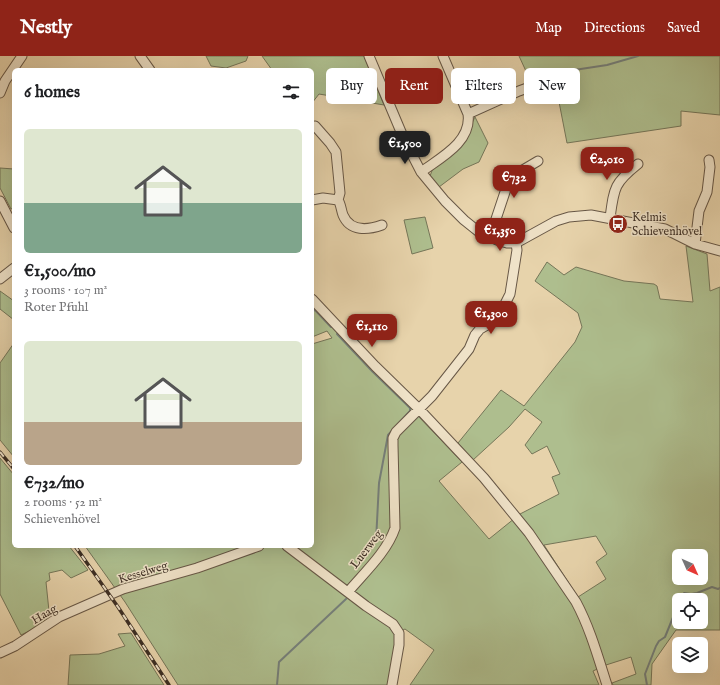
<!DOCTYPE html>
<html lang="en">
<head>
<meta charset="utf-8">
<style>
	:root { --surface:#fff; --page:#f2f2f2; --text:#202124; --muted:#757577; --accent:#8f2418 }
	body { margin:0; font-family:"IM FELL English",serif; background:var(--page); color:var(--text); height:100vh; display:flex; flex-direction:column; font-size:15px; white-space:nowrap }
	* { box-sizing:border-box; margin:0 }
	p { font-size:13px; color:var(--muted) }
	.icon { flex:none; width:22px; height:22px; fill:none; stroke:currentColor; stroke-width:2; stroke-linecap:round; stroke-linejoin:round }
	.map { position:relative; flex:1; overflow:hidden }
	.details { position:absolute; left:12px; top:12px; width:302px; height:480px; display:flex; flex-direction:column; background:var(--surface); border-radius:6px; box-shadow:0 4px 16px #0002 }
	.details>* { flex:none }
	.hud { position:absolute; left:326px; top:12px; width:334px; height:36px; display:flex; gap:8px }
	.needle { width:26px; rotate:135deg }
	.buttons { position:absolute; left:672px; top:493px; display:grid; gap:8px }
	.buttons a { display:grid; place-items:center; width:36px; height:36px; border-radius:6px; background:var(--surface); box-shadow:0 4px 16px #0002; font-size:20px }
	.price { position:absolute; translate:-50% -34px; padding:0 9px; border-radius:8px; background:var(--accent); color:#fff; font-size:13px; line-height:26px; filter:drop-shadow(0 1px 2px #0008) }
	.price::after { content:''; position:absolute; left:50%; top:24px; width:12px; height:9px; margin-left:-6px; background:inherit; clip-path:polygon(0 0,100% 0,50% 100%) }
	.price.selected { background:#222; color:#fff }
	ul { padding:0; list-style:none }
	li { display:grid; align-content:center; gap:8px; height:212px; padding:0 12px }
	li span { display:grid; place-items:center; height:124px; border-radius:6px; color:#555 }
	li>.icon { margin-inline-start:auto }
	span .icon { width:72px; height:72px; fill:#fffc; stroke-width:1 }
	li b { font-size:17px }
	h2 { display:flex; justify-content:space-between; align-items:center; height:48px; padding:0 12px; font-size:17px }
	.chip { padding:0 14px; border-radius:6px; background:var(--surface); box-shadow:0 4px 16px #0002; font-size:14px; line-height:36px }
	.chip.selected { background:var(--accent); color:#fff }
	header { display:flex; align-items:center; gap:24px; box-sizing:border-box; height:56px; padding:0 20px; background:var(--accent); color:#fff }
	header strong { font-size:19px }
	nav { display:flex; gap:22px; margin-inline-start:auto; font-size:14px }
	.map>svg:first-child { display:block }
	.green { fill:#aebe8e; stroke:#757659; fill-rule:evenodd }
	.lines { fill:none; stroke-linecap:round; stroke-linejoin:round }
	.stream { stroke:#757f7a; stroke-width:2 }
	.minor-casing { stroke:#675746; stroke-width:11 }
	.minor { stroke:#efe2c8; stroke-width:9 }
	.rail-casing { stroke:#3c2e24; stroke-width:3.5 }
	.rail { stroke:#efe2c8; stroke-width:2; stroke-dasharray:6; stroke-linecap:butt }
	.labels { text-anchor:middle; stroke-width:3; stroke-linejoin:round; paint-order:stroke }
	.poi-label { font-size:12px; fill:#3c2e24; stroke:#efe2c8; text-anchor:start }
	.street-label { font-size:12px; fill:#3c2e24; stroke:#efe2c8 }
</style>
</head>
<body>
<header>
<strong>Nestly</strong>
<nav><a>Map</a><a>Directions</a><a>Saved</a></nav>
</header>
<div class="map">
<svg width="720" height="629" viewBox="0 0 720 629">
	<rect width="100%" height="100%" fill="#e7d3ab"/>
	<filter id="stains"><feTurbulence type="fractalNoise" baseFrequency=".005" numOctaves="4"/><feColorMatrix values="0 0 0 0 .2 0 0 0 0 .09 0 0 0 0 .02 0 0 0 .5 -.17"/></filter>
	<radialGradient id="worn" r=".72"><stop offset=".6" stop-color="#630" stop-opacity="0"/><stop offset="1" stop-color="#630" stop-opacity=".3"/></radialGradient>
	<path class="green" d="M 206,0 L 248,0 L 246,5 L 226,12 L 211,10 Z
		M 262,0 L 364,0 L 384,49 L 319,38 L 312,47 L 312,14 L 272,14 Z
		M 519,0 L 720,0 L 720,59 L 681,55 L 681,70 L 567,87 L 553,15 L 531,26 Z
		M 475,61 L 488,87 L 479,106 L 463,113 L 439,131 L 430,120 L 433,112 L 458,94 Z
		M 0,112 L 14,113 L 14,152 L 11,153 L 0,132 Z
		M 425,161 L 433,192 L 412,198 L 404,164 Z
		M 686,190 L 707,198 L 710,235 L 720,231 L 720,574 L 676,574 L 652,608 L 651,629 L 613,629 L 612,627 L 636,618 L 631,601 L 606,609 L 593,615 L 599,629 L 410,629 L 434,594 L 405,573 L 395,578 L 397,587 L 389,629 L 178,629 L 125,546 L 85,490 L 312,490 L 312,288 L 332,282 L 327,275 L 312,281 L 312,247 L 414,352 L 418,360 L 462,406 L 439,425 L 489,483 L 520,458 L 559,438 L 552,421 L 560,418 L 547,390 L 532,398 L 525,389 L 542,366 L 525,353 L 509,371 L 473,404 L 458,387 L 501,334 L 524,350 L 575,286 L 582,271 L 578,257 L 535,225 L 547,206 L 564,219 L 576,211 L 624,225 L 654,228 L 657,230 L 660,243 L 693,246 ZM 596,480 L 607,498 L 596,506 L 606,523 L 578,541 L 544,489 ZM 679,500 L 701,500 L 701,522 L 679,522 ZM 679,544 L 701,544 L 701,566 L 679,566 Z
		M 0,235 L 14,245 L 14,264 L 0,253 Z
		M 14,287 L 14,401 L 0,384 L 0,307 Z
		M 0,402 L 14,419 L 14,490 L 69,490 L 88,514 L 71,522 L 62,514 L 49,517 L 50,524 L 46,526 L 50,565 L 21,579 L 0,538 Z
		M 131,577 L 164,629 L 68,629 L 70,599 L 99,598 L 125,590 L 118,578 Z"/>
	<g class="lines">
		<path class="stream" d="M 561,16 L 607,9 L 638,0
			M 312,255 L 315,254 L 331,271
			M 337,278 L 372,315 L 405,347
			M 376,485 L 379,427 L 388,379 L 410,355 L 410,352 L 405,347
			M 277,629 L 279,606 L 346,543
			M 647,629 L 645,618 L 656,590 L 659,585 L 665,581 L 676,554 L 677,546 L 684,537 L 691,538 L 697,537 L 712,531 L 718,533 L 720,532"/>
		<g class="minor-casing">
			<path id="minor" d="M 140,0 L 150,14
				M 369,0 L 404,83 L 421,116 L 445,145 L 464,164 L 479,176 L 497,184 L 507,187 L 516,187 L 556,165 L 569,161 L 591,159 L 665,173 L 695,188 L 720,195
				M 443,0 L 468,58
				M 0,37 L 5,25 L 22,0
				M 315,70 L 330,87 L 336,96 L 340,137 L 338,144
				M 421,116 C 440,102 472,86 468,58 L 519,35 L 549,24
				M 312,144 L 323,142 L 338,144 C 341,148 341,154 343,159 C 350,176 368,174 382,169
				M 0,145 L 14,172
				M 610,162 C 614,132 614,127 638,108
				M 490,181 L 508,127 L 516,118 L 538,105
				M 695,188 L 699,155 L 707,136 L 710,111 L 709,104
				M 0,223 L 14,212
				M 312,243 L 375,310 L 420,354 L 484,422 L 529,477 L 576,546 C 590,572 598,601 607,629
				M 287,490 L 366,550 L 393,568 L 399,577 L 399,589 L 392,629
				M 348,536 C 364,517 387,496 395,472 L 393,389 L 393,382 L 396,376 L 432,340 L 469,293 L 475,279 L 480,273 L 492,266 L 504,250 L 510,238 L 517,194 L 516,187
				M 0,597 L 15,590 L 59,561 L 123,533 L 197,512 L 259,490"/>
		</g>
		<use href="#minor" class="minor"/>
		<g class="rail-casing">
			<path id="rail" d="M 0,396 L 14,413
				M 75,490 L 118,551 L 169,629"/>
		</g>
		<use href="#rail" class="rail"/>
	</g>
	<defs>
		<g id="bus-disc" transform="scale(1)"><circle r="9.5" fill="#8f2418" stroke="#efe2c8"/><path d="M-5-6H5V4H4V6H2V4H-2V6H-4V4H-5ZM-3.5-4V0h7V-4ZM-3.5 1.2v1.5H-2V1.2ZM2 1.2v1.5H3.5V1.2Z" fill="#fff"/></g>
	</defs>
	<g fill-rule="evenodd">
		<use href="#bus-disc" x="618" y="168"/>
	</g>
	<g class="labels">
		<g class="poi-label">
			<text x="632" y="165">Kelmis<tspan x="632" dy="14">Schievenhövel</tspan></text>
		</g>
		<g class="street-label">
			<text transform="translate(366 493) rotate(-53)" y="4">Luerweg</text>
			<text transform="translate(143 516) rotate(-17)" y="4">Kesselweg</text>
			<text transform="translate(44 558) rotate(-31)" y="4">Haag</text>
		</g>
	</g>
	<rect width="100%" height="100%" filter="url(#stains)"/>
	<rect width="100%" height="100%" fill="url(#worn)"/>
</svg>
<div class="buttons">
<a><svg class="needle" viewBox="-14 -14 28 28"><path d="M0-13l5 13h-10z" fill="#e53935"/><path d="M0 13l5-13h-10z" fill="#757577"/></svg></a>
<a><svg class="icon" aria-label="locate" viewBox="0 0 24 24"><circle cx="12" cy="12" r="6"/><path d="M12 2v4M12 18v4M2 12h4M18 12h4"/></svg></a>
<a><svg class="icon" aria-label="layers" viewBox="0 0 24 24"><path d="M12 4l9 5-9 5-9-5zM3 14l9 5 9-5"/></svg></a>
</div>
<b class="price selected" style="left:405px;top:109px">€1,500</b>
<b class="price" style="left:607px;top:125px">€2,010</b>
<b class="price" style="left:514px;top:143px">€732</b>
<b class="price" style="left:500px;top:196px">€1,350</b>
<b class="price" style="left:491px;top:279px">€1,300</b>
<b class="price" style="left:372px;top:292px">€1,110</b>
<div class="hud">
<a class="chip">Buy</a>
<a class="chip selected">Rent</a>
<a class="chip">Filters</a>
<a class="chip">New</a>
</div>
<section class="details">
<h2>6 homes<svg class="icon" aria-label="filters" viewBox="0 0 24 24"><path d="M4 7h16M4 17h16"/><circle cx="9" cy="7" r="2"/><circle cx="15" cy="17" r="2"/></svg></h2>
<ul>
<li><span style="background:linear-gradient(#dfe7d0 60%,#7fa58c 0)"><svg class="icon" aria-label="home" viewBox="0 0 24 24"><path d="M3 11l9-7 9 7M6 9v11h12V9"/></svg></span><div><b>€1,500/mo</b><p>3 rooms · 107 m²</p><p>Roter Pfuhl</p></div></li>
<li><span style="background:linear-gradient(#dfe7d0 65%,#b9a48a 0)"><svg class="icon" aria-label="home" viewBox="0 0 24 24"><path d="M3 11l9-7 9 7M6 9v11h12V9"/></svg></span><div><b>€732/mo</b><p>2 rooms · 52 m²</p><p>Schievenhövel</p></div></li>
</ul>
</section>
</div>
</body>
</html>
